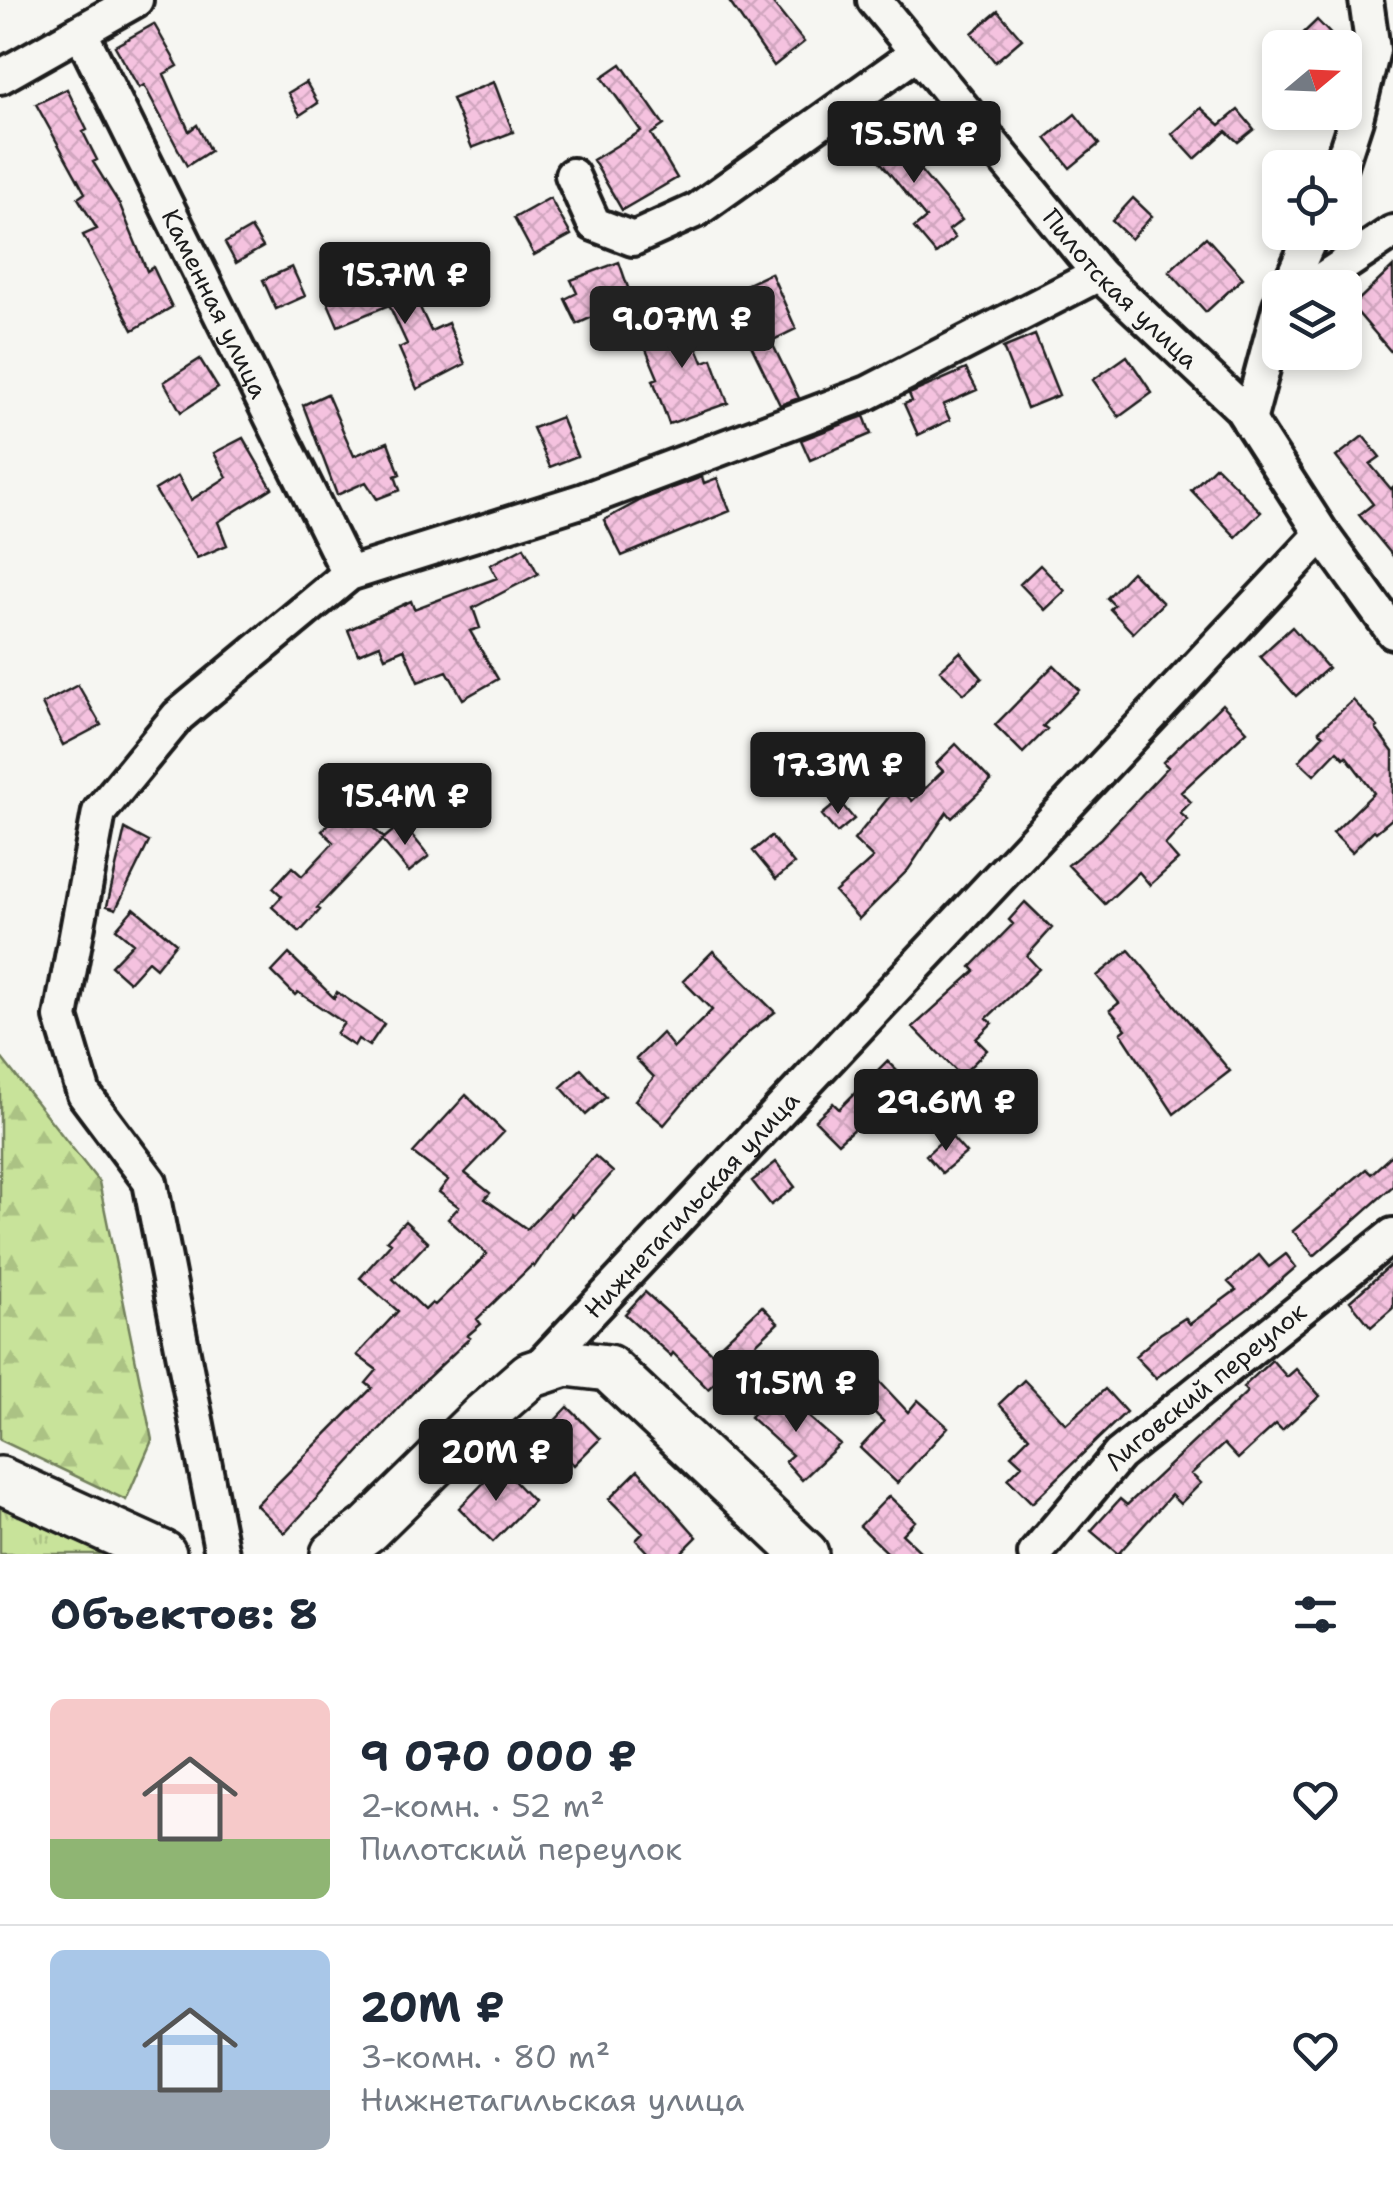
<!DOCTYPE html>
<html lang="ru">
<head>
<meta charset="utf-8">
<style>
	:root { --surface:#fff; --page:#f2f2f3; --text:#1f2937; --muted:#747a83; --line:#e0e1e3; --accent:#1c1c1c }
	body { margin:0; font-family:"Shantell Sans",sans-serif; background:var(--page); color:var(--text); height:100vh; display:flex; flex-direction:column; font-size:38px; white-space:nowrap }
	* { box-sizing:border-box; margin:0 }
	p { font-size:32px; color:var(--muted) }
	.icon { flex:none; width:55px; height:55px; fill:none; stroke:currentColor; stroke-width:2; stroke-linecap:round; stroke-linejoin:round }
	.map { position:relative; height:1554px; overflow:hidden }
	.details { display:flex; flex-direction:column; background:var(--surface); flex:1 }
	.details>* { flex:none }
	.needle { width:65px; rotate:71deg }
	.controls { position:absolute; left:1262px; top:30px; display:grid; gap:20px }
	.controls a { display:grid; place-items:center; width:100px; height:100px; border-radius:15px; background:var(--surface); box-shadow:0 5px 15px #0003; font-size:50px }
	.price { position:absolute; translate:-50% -85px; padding:0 22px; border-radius:10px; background:var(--accent); color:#fff; font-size:32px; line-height:65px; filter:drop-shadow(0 2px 5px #0008) }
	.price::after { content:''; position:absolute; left:50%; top:60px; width:30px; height:22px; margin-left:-15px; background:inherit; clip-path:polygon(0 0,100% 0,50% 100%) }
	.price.selected { background:#222; color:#fff }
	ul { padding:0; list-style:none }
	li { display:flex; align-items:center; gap:30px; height:250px; padding:0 50px }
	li+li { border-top:2px solid var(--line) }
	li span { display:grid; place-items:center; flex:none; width:280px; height:200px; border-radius:15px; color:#555 }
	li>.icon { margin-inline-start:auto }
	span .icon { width:120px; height:120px; fill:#fffc; stroke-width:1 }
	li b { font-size:42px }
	h2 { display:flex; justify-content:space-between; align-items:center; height:120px; padding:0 50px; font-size:42px }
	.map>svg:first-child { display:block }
	.forest { fill:url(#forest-firs); stroke:#72805b; stroke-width:2.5 }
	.park { fill:url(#park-tufts); stroke:#72805b; stroke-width:2.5 }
	.building { fill:url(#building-cross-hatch); stroke:#1c1c1c; stroke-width:2.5 }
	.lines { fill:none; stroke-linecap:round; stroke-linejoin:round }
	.street-casing { stroke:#1c1c1c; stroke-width:40 }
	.secondary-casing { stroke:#1c1c1c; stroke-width:52 }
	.street { stroke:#f6f6f2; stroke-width:32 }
	.secondary { stroke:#f6f6f2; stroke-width:45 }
	.labels { text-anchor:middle; stroke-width:8; stroke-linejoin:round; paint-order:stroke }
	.street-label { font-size:25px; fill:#1c1c1c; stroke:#f6f6f2 }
</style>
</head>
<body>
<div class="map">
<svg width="1393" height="1554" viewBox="0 0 1393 1554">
	<defs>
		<pattern id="forest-firs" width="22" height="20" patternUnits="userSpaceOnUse" patternTransform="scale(2.5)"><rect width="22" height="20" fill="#c8e39a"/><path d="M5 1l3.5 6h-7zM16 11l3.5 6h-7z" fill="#abc284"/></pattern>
		<pattern id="park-tufts" width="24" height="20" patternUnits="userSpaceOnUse" patternTransform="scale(2.5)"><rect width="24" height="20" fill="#c8e39a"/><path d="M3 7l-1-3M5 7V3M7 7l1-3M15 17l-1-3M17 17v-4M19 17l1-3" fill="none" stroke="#abc284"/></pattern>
		<pattern id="building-cross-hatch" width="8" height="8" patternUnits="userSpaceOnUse" patternTransform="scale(2.5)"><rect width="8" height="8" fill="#f5c2df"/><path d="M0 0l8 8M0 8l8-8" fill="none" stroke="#d1a6bf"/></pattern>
	</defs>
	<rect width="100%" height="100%" fill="#f6f6f2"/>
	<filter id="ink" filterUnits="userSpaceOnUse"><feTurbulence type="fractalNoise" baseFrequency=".01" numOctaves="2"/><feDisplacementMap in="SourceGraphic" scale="20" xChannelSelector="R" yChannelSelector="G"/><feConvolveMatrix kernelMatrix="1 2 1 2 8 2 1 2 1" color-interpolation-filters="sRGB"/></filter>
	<g filter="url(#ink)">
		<path class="forest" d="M 0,1056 L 99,1182 L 152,1440 L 126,1500 L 0,1440 Z"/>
		<path class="park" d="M 0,1503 L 102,1553 L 103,1554 L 0,1554 Z"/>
		<path class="building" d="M 728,0 L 770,0 L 804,42 L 774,66 Z
			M 998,11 L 1022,39 L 995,62 L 972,33 Z
			M 1317,20 L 1344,48 L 1288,48 Z
			M 154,24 L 178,66 L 164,74 L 189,131 L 197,125 L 210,151 L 187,166 L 144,85 L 139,88 L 115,46 Z
			M 621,64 L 664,125 L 651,134 L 677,178 L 622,210 L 593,160 L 641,131 L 602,77 Z
			M 306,82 L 318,103 L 300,115 L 288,93 Z
			M 494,82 L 513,132 L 472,148 L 452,99 Z
			M 67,89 L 87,130 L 83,132 L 97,160 L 93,162 L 120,205 L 147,271 L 153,267 L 172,307 L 133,330 L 83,235 L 97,229 L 78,198 L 85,193 L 36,104 Z
			M 1201,108 L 1220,125 L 1238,110 L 1254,129 L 1238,142 L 1226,131 L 1195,159 L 1172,134 Z
			M 1075,114 L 1099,144 L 1070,168 L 1046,138 Z
			M 882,117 L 897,135 L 893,138 L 962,220 L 949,230 L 955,238 L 936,254 L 914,228 L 926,218 L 860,137 Z
			M 550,198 L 571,235 L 534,255 L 514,218 Z
			M 1133,198 L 1152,216 L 1131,239 L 1112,221 Z
			M 251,228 L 263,247 L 236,263 L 225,243 Z
			M 1206,237 L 1243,278 L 1206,312 L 1169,271 Z
			M 619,262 L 632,299 L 577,324 L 565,299 L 577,293 L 571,280 Z
			M 292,267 L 305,296 L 276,309 L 263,280 Z
			M 1393,267 L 1393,354 L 1352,306 Z
			M 403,271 L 431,331 L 448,323 L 465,364 L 417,389 L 399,348 L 407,344 L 389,305 L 338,326 L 328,303 Z
			M 771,273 L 796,329 L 771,341 L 799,398 L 780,405 L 726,294 Z
			M 683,314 L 703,362 L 712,359 L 728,403 L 669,424 L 653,380 L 658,378 L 639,333 Z
			M 1035,335 L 1059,395 L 1027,408 L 1003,348 Z
			M 1127,356 L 1152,393 L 1119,417 L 1093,380 Z
			M 200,359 L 218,388 L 181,412 L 164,382 Z
			M 966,369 L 977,390 L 943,405 L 950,420 L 918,435 L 904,404 L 912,401 L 909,394 Z
			M 327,394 L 354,456 L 388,442 L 400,474 L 395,476 L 400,490 L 377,499 L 366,482 L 337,495 L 303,405 Z
			M 864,416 L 871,434 L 810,460 L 801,440 Z
			M 561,417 L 577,456 L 550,467 L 533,428 Z
			M 1363,436 L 1380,457 L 1370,464 L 1391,489 L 1393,487 L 1393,556 L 1359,515 L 1373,504 L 1336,457 Z
			M 243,438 L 272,488 L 218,522 L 227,545 L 197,558 L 155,490 L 178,476 L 191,500 L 227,477 L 214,453 Z
			M 1216,466 L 1261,512 L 1236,537 L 1191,490 Z
			M 702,477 L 704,483 L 717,478 L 730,511 L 622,556 L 604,520 L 643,499 Z
			M 524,547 L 538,574 L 473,608 L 480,628 L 470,631 L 498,679 L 463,699 L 447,671 L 418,682 L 404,649 L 385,657 L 380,645 L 358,654 L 348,630 L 411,601 L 414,609 L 497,578 L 490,565 Z
			M 1040,565 L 1065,591 L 1045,610 L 1020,584 Z
			M 1132,572 L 1163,603 L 1133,633 L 1110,609 L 1114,605 L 1107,598 Z
			M 1292,627 L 1328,668 L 1296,696 L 1260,656 Z
			M 960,652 L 982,678 L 964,694 L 940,670 Z
			M 1054,665 L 1079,690 L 1043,726 L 1047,729 L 1023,753 L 995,725 Z
			M 78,685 L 101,725 L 63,745 L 42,704 Z
			M 1353,700 L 1378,727 L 1376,729 L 1393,752 L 1393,818 L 1376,832 L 1374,830 L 1352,852 L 1333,833 L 1374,793 L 1346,756 L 1344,758 L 1337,751 L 1314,775 L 1299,761 L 1323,735 L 1319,731 Z
			M 1222,704 L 1247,731 L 1181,792 L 1191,802 L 1180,813 L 1188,820 L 1165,845 L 1178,860 L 1150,885 L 1139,872 L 1105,904 L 1068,865 L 1100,839 L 1168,767 L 1163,762 Z
			M 956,744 L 991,781 L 952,818 L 947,812 L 908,870 L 859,919 L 835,892 L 873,858 L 854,840 L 898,786 L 912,801 L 943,771 L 936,764 Z
			M 839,801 L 854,819 L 837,833 L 822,815 Z
			M 348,804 L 384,838 L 317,908 L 320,910 L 300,932 L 272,907 L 282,896 L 273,888 L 292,867 L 302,876 L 334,842 L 322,831 Z
			M 402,823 L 429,856 L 409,872 L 382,840 Z
			M 125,829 L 149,842 L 116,909 L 107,906 Z
			M 771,836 L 794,864 L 776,879 L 753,851 Z
			M 1025,902 L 1052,928 L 1027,956 L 1039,969 L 987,1018 L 992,1023 L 976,1039 L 987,1050 L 961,1076 L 913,1027 L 975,971 L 971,967 L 1013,924 L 1009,920 Z
			M 134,908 L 176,943 L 156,968 L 148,961 L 129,982 L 111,966 L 133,943 L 116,929 Z
			M 1129,950 L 1230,1071 L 1174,1114 L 1121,1033 L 1126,1029 L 1110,1010 L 1119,1003 L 1097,976 Z
			M 713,951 L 775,1012 L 751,1030 L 697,1086 L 664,1125 L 635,1100 L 654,1077 L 636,1059 L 662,1033 L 674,1048 L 712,1010 L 683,981 Z
			M 289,954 L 334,998 L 337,992 L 384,1024 L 369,1046 L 358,1039 L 354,1046 L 336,1034 L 344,1023 L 298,992 L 295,995 L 272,972 Z
			M 887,1061 L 907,1081 L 838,1143 L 815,1120 L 833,1103 L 839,1109 Z
			M 581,1069 L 606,1097 L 586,1115 L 561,1087 Z
			M 466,1095 L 504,1132 L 465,1173 L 490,1193 L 485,1199 L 527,1229 L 595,1156 L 613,1172 L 573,1216 L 571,1214 L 534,1267 L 532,1265 L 477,1319 L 481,1324 L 467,1336 L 470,1338 L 419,1386 L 285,1533 L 256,1505 L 372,1388 L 366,1383 L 377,1370 L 357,1355 L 398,1311 L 360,1278 L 391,1243 L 387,1240 L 405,1221 L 428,1242 L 393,1279 L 425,1310 L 432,1303 L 435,1305 L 487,1254 L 448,1219 L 459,1207 L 439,1192 L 448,1180 L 413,1153 Z
			M 949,1134 L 966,1153 L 942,1173 L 926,1155 Z
			M 1393,1154 L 1393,1186 L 1314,1256 L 1293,1231 L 1366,1169 L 1371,1174 Z
			M 776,1162 L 795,1187 L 771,1205 L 752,1181 Z
			M 1286,1254 L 1296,1267 L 1250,1307 L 1156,1378 L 1135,1356 L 1160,1334 L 1185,1318 L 1190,1324 L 1236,1290 L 1228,1282 L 1259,1255 L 1269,1267 Z
			M 1393,1263 L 1393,1308 L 1371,1327 L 1350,1301 Z
			M 645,1292 L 712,1353 L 762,1306 L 778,1323 L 708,1389 L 673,1353 L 671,1356 L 625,1314 Z
			M 1272,1360 L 1287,1377 L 1296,1369 L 1320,1396 L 1282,1430 L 1276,1424 L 1238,1459 L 1224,1444 L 1191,1474 L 1201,1483 L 1180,1504 L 1171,1495 L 1118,1554 L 1091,1531 L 1120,1499 L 1127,1505 L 1247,1392 L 1243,1387 Z
			M 1024,1380 L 1066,1424 L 1105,1389 L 1126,1412 L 1032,1503 L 1008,1479 L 1022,1465 L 1011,1455 L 1029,1437 L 999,1404 Z
			M 879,1381 L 908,1412 L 918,1400 L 948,1427 L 897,1483 L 860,1448 L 884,1422 L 861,1399 Z
			M 786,1397 L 840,1444 L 802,1480 L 785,1461 L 792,1455 L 750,1417 L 766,1400 L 776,1409 Z
			M 568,1407 L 600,1439 L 574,1465 L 542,1434 Z
			M 500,1466 L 533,1501 L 493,1542 L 459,1508 Z
			M 638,1470 L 697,1537 L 680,1554 L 649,1554 L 636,1540 L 643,1533 L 609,1499 Z
			M 889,1496 L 915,1521 L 902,1534 L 923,1554 L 889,1554 L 860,1526 Z"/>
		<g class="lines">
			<g class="street-casing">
				<g id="street">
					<path id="s1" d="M 874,0 L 1099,274 L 1241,408 L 1322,534 L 1393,632"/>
					<path id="s2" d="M 81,33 L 349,574"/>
					<path d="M 0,77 L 136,0"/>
					<path d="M 1340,168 L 1356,119 L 1373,50 L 1366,0"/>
					<path d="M 572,175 L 594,224 L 633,239 L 697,210 L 917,53"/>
					<path d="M 1288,288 L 1313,232"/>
					<path d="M 1309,288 L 1393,232"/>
					<path d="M 1249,421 L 1280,305"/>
					<path id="s3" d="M 534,1372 L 1322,534"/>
					<path d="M 222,1554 L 150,1182 L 84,1094 L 61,1017 L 99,812 L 178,716 L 349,574 L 584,500 L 868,393 L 1099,274"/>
					<path id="s4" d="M 1035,1554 L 1119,1455 L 1393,1235"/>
				</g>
			</g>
			<g class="secondary-casing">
				<path id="secondary" d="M 0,1480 L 163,1554
					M 334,1554 L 368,1529 L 483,1416 L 530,1375 L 566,1363 L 608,1368 L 805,1554"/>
			</g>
			<use href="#street" class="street"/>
			<use href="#secondary" class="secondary"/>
		</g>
	</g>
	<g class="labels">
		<g class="street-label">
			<text dy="9" stroke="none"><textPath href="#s1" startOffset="380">Пилотская улица</textPath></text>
			<text dy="9" stroke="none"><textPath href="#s2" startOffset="302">Каменная улица</textPath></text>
			<text dy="9" stroke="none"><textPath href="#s3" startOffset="230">Нижнетагильская улица</textPath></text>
			<text dy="9" stroke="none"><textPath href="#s4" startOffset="240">Лиговский переулок</textPath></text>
		</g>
	</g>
</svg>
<div class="controls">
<a><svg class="needle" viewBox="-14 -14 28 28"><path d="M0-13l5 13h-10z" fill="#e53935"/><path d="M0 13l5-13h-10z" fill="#747a83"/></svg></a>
<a><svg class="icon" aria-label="locate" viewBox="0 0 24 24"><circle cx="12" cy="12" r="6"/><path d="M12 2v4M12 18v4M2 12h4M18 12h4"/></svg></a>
<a><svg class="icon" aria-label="layers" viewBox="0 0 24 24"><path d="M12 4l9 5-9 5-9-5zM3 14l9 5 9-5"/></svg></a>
</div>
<b class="price" style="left:914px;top:186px">15.5M ₽</b>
<b class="price" style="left:405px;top:327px">15.7M ₽</b>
<b class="price selected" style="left:682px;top:371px">9.07M ₽</b>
<b class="price" style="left:838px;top:817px">17.3M ₽</b>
<b class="price" style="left:405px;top:848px">15.4M ₽</b>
<b class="price" style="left:946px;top:1154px">29.6M ₽</b>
<b class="price" style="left:796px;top:1435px">11.5M ₽</b>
<b class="price" style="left:496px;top:1504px">20M ₽</b>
</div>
<section class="details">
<h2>Объектов: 8<svg class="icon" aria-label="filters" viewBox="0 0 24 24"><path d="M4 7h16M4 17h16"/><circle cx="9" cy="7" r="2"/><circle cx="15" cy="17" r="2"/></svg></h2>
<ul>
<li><span style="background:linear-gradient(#f6c9c9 70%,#8fb573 0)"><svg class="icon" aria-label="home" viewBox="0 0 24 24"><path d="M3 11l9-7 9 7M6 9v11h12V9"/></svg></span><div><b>9 070 000 ₽</b><p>2-комн. · 52 m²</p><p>Пилотский переулок</p></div><svg class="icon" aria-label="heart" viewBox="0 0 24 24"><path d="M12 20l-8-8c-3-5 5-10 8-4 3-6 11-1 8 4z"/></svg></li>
<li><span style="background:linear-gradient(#a9c7e8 70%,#9aa5b1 0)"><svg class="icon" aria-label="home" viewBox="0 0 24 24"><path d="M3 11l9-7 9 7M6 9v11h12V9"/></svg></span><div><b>20M ₽</b><p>3-комн. · 80 m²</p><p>Нижнетагильская улица</p></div><svg class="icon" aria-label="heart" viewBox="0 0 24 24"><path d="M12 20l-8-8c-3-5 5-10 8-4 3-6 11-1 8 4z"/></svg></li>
</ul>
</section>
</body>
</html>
